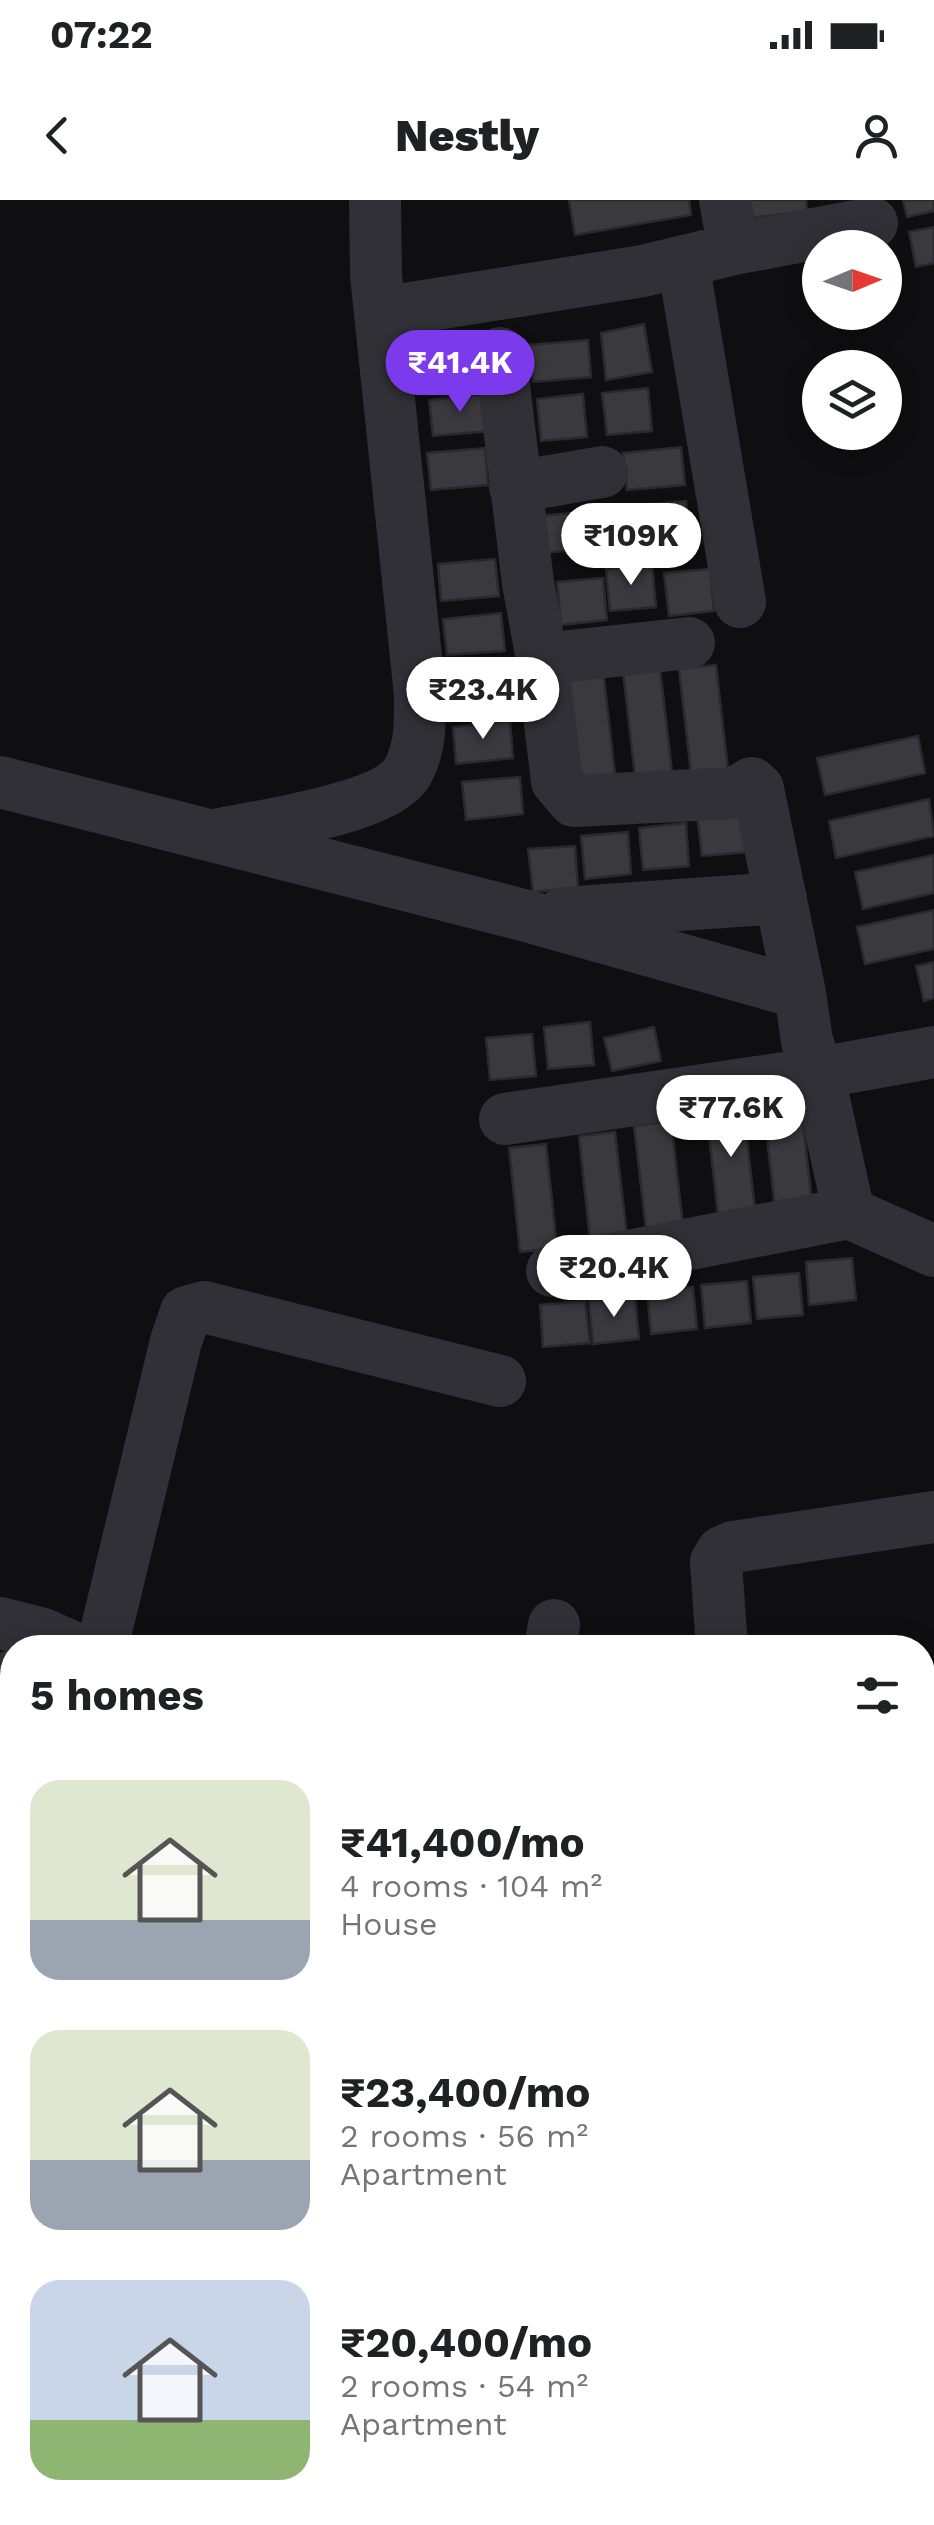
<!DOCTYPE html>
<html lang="en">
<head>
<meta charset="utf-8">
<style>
	:root { --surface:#fff; --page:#f2f2f2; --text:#202124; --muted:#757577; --accent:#7c3aed }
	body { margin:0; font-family:"Work Sans",sans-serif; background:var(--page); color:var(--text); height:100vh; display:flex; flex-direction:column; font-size:38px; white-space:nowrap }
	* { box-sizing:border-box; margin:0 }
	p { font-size:32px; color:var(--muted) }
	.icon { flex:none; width:55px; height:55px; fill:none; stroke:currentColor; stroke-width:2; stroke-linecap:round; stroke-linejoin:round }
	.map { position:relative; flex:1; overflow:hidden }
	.drawer { position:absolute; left:0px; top:1435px; width:935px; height:890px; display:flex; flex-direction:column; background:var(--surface); border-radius:40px 40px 0 0; box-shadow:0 5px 25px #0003 }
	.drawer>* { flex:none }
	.needle { width:65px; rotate:88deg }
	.tools { position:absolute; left:802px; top:30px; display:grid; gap:20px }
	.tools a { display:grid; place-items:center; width:100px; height:100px; border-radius:50%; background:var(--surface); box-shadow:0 5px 25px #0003; font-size:50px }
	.price { position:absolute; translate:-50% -85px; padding:0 22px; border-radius:35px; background:#fff; color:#222; font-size:32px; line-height:65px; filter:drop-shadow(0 2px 5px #0008) }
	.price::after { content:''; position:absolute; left:50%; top:60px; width:30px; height:22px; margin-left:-15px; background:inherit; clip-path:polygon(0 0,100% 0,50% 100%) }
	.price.on { background:var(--accent); color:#fff }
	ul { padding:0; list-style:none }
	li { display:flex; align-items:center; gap:30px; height:250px; padding:0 30px }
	li span { display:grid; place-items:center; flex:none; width:280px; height:200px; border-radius:30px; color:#555 }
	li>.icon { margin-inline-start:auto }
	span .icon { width:120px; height:120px; fill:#fffc; stroke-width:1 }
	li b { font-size:42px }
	h2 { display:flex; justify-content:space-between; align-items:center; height:120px; padding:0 30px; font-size:42px }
	.status { display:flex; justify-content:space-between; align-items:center; height:70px; padding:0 50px; background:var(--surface); direction:ltr }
	.status svg { height:28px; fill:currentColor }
	header { display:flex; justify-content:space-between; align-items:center; height:130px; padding:0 30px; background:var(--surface); font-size:45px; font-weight:800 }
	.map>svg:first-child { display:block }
	.building { fill:#39393e; stroke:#2a292d; stroke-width:2.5 }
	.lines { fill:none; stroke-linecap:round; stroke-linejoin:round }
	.minor { stroke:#303036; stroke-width:52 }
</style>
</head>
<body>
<div class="status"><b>07:22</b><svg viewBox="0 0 49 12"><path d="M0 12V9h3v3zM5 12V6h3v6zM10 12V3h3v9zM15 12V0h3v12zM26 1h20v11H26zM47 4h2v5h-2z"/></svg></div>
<header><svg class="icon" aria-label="back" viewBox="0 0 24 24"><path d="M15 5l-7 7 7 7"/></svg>Nestly<svg class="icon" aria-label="person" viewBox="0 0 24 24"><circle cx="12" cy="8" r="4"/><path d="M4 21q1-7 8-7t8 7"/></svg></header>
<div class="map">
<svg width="934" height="2325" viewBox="0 0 934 2325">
	<rect width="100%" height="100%" fill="#0f0f11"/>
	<path class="building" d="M 569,0 L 689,0 L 691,15 L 575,35 Z
		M 730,0 L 806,0 L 807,11 L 732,20 Z
		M 903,0 L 934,0 L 934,11 L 907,17 Z
		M 934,27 L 934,63 L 916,67 L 909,32 Z
		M 644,124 L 652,172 L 606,180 L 601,133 Z
		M 588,140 L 591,177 L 533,182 L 530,145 Z
		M 480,148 L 483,184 L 426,190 L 423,153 Z
		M 648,188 L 652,231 L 607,235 L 602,193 Z
		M 487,194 L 490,231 L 433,236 L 429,200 Z
		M 583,194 L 587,237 L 541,241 L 537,199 Z
		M 681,247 L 685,285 L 627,290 L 623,253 Z
		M 485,248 L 488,285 L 431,290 L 427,253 Z
		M 686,301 L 689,338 L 631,343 L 628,306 Z
		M 597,311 L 600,348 L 542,353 L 538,316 Z
		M 495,359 L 499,396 L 441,401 L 438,364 Z
		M 652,364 L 656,407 L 610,411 L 606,369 Z
		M 710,369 L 714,411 L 669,416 L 664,373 Z
		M 603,378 L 607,420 L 561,425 L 557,382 Z
		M 501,413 L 505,451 L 447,455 L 443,419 Z
		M 716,465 L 728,569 L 691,573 L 679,469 Z
		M 506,466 L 509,502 L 451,508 L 448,470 Z
		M 660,468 L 672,572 L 635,576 L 623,472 Z
		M 603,470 L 615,574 L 578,578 L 566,474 Z
		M 510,521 L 513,558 L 456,564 L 453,527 Z
		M 918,536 L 925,573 L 825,595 L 817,558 Z
		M 520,577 L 523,614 L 466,620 L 462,582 Z
		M 929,599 L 934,636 L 836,658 L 829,621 Z
		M 743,609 L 747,652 L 702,656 L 697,614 Z
		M 686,623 L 689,666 L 643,670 L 639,628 Z
		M 628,632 L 631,674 L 585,679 L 581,636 Z
		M 575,646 L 578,688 L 533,692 L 528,649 Z
		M 934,655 L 934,693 L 863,709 L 855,672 Z
		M 934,710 L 934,749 L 865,764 L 857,727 Z
		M 934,762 L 934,798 L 924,801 L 916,766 Z
		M 590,822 L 594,865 L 548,869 L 544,827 Z
		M 654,827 L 661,861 L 612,871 L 604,838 Z
		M 532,834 L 536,876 L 490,880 L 486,838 Z
		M 800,898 L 812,1002 L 775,1007 L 763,903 Z
		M 743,905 L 755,1010 L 718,1014 L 706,910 Z
		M 671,921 L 683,1025 L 646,1029 L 634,926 Z
		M 615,932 L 627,1036 L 590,1040 L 579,936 Z
		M 546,944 L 557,1048 L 520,1052 L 509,948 Z
		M 852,1058 L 856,1100 L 809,1105 L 806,1062 Z
		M 799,1073 L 803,1115 L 757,1119 L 753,1077 Z
		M 747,1081 L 751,1123 L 705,1128 L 701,1085 Z
		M 693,1087 L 697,1129 L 651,1134 L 647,1091 Z
		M 635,1097 L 639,1139 L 593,1144 L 589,1101 Z
		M 585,1101 L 590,1143 L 543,1147 L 540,1105 Z
		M 89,2312 L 139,2312 L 140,2325 L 0,2325 L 0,2321 Z
		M 217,2312 L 257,2312 L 263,2325 L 191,2325 Z"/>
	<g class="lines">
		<path class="minor" d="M 725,0 L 734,49
			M 683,62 L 740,402
			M 380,113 L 643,71 L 734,49 L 872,23
			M 500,153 L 528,383 L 542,459 L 557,581 L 574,601 L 735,593 L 752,583 L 758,589 L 800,793
			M 515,287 L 602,272
			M 542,459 L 689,443
			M 0,582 L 523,715 L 800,793 L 807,841 L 818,873 L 934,852
			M 220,634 C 263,625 387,609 408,571 C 421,547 420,522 420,495 L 376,75 L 375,0
			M 563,713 L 781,698
			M 505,919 L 818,873 L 849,1013 L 934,1051
			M 552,1071 L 849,1013
			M 0,1423 L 43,1434 L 74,1448
			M 102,1448 L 176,1141 L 186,1112 L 204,1107 L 500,1181
			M 550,1448 L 554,1425
			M 722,1448 L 716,1362 L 722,1352 L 733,1347 L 934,1317
			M 0,1494 L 12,1476
			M 922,1857 L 934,1864
			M 0,1867 L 12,1876
			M 0,2053 L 12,2062"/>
	</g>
</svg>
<div class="tools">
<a><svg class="needle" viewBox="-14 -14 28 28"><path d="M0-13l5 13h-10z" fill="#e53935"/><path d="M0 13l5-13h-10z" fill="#757577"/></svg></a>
<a><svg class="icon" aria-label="layers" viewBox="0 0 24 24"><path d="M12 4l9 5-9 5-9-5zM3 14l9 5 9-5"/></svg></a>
</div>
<b class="price on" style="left:460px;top:215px">₹41.4K</b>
<b class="price" style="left:631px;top:388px">₹109K</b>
<b class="price" style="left:483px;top:542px">₹23.4K</b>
<b class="price" style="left:731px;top:960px">₹77.6K</b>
<b class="price" style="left:614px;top:1120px">₹20.4K</b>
<section class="drawer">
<h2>5 homes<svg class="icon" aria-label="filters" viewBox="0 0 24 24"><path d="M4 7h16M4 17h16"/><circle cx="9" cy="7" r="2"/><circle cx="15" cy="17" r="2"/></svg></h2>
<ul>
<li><span style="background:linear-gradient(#dfe7d0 70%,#9aa5b1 0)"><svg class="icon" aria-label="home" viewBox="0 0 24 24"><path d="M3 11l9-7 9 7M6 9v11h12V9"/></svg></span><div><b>₹41,400/mo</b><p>4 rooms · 104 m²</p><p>House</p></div></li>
<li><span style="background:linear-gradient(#dfe7d0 65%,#9aa5b1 0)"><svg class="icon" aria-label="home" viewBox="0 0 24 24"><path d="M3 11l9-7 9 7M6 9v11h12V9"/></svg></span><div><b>₹23,400/mo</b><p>2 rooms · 56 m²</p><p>Apartment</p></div></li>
<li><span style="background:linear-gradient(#c9d6e8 70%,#8fb573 0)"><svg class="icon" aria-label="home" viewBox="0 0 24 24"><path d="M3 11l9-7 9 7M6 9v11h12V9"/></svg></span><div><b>₹20,400/mo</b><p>2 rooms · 54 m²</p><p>Apartment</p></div></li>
</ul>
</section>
</div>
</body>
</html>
